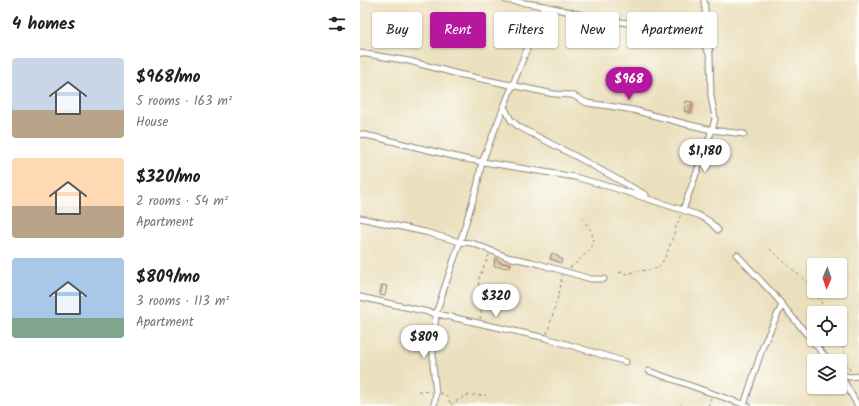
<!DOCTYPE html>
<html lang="en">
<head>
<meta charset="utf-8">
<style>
	:root { --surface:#fff; --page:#f6f6f6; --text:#202124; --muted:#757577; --accent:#b5179e }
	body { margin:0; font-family:Kalam,sans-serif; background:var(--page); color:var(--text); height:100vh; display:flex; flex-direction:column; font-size:15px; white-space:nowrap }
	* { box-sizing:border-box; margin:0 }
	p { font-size:13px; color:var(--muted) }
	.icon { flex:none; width:22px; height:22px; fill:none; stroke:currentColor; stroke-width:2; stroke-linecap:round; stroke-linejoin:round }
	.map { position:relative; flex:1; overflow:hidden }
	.side { display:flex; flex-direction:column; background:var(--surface); width:360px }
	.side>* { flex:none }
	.guide { position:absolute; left:12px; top:12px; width:380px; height:36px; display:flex; gap:8px }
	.needle { width:26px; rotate:182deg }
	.tools { position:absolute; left:447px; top:258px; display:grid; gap:8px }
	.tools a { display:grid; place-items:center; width:40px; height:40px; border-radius:4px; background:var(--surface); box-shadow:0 1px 3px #0004; font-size:20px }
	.price { position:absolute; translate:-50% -34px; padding:0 9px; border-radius:14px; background:#fff; color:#222; font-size:13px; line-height:26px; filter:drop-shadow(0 1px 2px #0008) }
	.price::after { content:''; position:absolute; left:50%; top:24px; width:12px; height:9px; margin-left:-6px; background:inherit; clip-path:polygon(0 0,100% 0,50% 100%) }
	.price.current { background:var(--accent); color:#fff }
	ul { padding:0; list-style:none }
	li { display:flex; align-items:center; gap:12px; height:100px; padding:0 12px }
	li span { display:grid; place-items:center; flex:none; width:112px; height:80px; border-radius:4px; color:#555 }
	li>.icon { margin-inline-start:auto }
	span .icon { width:48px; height:48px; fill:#fffc; stroke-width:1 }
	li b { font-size:17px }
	h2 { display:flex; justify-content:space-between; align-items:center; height:48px; padding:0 12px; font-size:17px }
	.pill { padding:0 14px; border-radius:4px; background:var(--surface); box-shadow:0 1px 3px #0004; font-size:14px; line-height:36px }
	.pill.current { background:var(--accent); color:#fff }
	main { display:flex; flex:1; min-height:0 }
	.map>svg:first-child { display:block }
	.building { fill:#d0ab8a }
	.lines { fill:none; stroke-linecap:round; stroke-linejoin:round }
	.minor-casing { stroke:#8b8674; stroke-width:7 }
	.path { stroke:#8b8674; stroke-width:1; stroke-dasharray:3 3; stroke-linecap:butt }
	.minor { stroke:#fff; stroke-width:5 }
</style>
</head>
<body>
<main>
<section class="side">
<h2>4 homes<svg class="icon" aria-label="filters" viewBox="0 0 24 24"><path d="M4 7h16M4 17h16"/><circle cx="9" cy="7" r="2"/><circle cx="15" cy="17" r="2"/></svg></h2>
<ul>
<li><span style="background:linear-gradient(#c9d6e8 65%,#b9a48a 0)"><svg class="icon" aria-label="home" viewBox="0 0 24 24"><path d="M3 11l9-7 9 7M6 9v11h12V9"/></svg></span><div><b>$968/mo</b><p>5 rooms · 163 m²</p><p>House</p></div></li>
<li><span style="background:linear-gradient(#ffd9b3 60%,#b9a48a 0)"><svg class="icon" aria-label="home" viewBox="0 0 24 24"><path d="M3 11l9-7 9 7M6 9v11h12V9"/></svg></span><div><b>$320/mo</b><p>2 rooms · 54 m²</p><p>Apartment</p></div></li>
<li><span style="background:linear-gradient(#a9c7e8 75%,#7fa58c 0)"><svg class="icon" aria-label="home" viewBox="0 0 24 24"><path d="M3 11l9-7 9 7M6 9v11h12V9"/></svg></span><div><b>$809/mo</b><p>3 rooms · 113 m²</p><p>Apartment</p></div></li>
</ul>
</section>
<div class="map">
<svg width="499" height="406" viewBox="0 0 499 406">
	<rect width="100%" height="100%" fill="#fdfcf7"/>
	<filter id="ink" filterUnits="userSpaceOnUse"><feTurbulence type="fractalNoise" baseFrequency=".025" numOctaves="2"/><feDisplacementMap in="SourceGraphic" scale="8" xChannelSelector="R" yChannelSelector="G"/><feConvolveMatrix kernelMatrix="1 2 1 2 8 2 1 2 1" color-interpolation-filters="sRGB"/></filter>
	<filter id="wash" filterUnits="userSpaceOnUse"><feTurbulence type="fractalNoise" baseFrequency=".012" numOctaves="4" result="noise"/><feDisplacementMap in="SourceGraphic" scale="16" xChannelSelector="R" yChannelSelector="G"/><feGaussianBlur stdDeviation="0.9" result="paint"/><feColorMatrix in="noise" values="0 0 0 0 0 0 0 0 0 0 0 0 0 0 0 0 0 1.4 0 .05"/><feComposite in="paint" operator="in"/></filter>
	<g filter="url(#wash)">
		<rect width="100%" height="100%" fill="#ebe0be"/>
		<g id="blocks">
			<path class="building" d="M 326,101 L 333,102 L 331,113 L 324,111 Z
				M 192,253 L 198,256 L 198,257 L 202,259 L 201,263 L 190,259 Z
				M 135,258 L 140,261 L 140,263 L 151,264 L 150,268 L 134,266 Z
				M 22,285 L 27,286 L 25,296 L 20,295 Z"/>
		</g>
	</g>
	<g filter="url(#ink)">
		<use href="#blocks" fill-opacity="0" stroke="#8b8674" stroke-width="1"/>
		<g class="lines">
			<g class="minor-casing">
				<path id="minor" d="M 146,0 L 184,6 L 236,18 L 286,26 L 332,36 L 342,42 L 350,55
					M 0,53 L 49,61 L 98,74 L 194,94 L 211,95 L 214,96 L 227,103 L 249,106 L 273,110 L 326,124 L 352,130 L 384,134
					M 144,107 L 151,120 L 159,127 L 217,157 L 286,195
					M 0,134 L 19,138 L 105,159 L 215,177 L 254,188 L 338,215 L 349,221 L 358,230
					M 323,210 L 352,130 L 355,119 L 354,112 L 351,96 L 350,55 L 344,0
					M 0,218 L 65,232 L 100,242 L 112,243 L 147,257 L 172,262 L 231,279 L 244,279
					M 377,255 L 415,296 L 469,361
					M 0,297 L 186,338 L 266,362
					M 289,371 L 388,406
					M 480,374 L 498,406
					M 481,375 L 490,377 L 499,376
					M 384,405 L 403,346 L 413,324 L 422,305
					M 74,406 L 76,393 L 73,365 L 73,348 L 76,314 L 84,289 L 100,242 L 117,187 L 122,162 L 184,6"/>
			</g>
			<path class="path" d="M 410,249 L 454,289
				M 210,268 L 215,264 L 231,249 L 234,241 L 231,230 L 220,216
				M 259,272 L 267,274 L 276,271 L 290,270 L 294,268 L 298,269 C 310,252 313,233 321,214
				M 455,291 L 463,306 L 469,313
				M 120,319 L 122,308 L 117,303 L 119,278 L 129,255
				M 480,327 C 484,342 482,360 491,372
				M 187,334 L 200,290 L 202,275
				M 58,391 L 71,392
				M 80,393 C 87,394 89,400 91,406
				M 91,405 C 95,402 104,396 109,395 C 115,394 120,397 126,395
				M 320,405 L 322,406
				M 348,406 L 351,398"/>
			<use href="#minor" class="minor"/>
		</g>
	</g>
</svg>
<div class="tools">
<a><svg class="needle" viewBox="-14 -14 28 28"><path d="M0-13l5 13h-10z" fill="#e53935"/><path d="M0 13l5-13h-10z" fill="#757577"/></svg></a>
<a><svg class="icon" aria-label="locate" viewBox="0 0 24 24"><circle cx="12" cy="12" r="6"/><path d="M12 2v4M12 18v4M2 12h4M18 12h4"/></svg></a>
<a><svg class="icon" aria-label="layers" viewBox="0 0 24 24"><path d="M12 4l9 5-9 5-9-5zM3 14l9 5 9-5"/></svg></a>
</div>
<b class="price current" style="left:269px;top:101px">$968</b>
<b class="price" style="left:345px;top:173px">$1,180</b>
<b class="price" style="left:136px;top:318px">$320</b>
<b class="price" style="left:64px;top:359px">$809</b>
<div class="guide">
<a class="pill">Buy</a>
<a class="pill current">Rent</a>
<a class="pill">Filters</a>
<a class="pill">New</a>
<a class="pill">Apartment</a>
</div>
</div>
</main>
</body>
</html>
